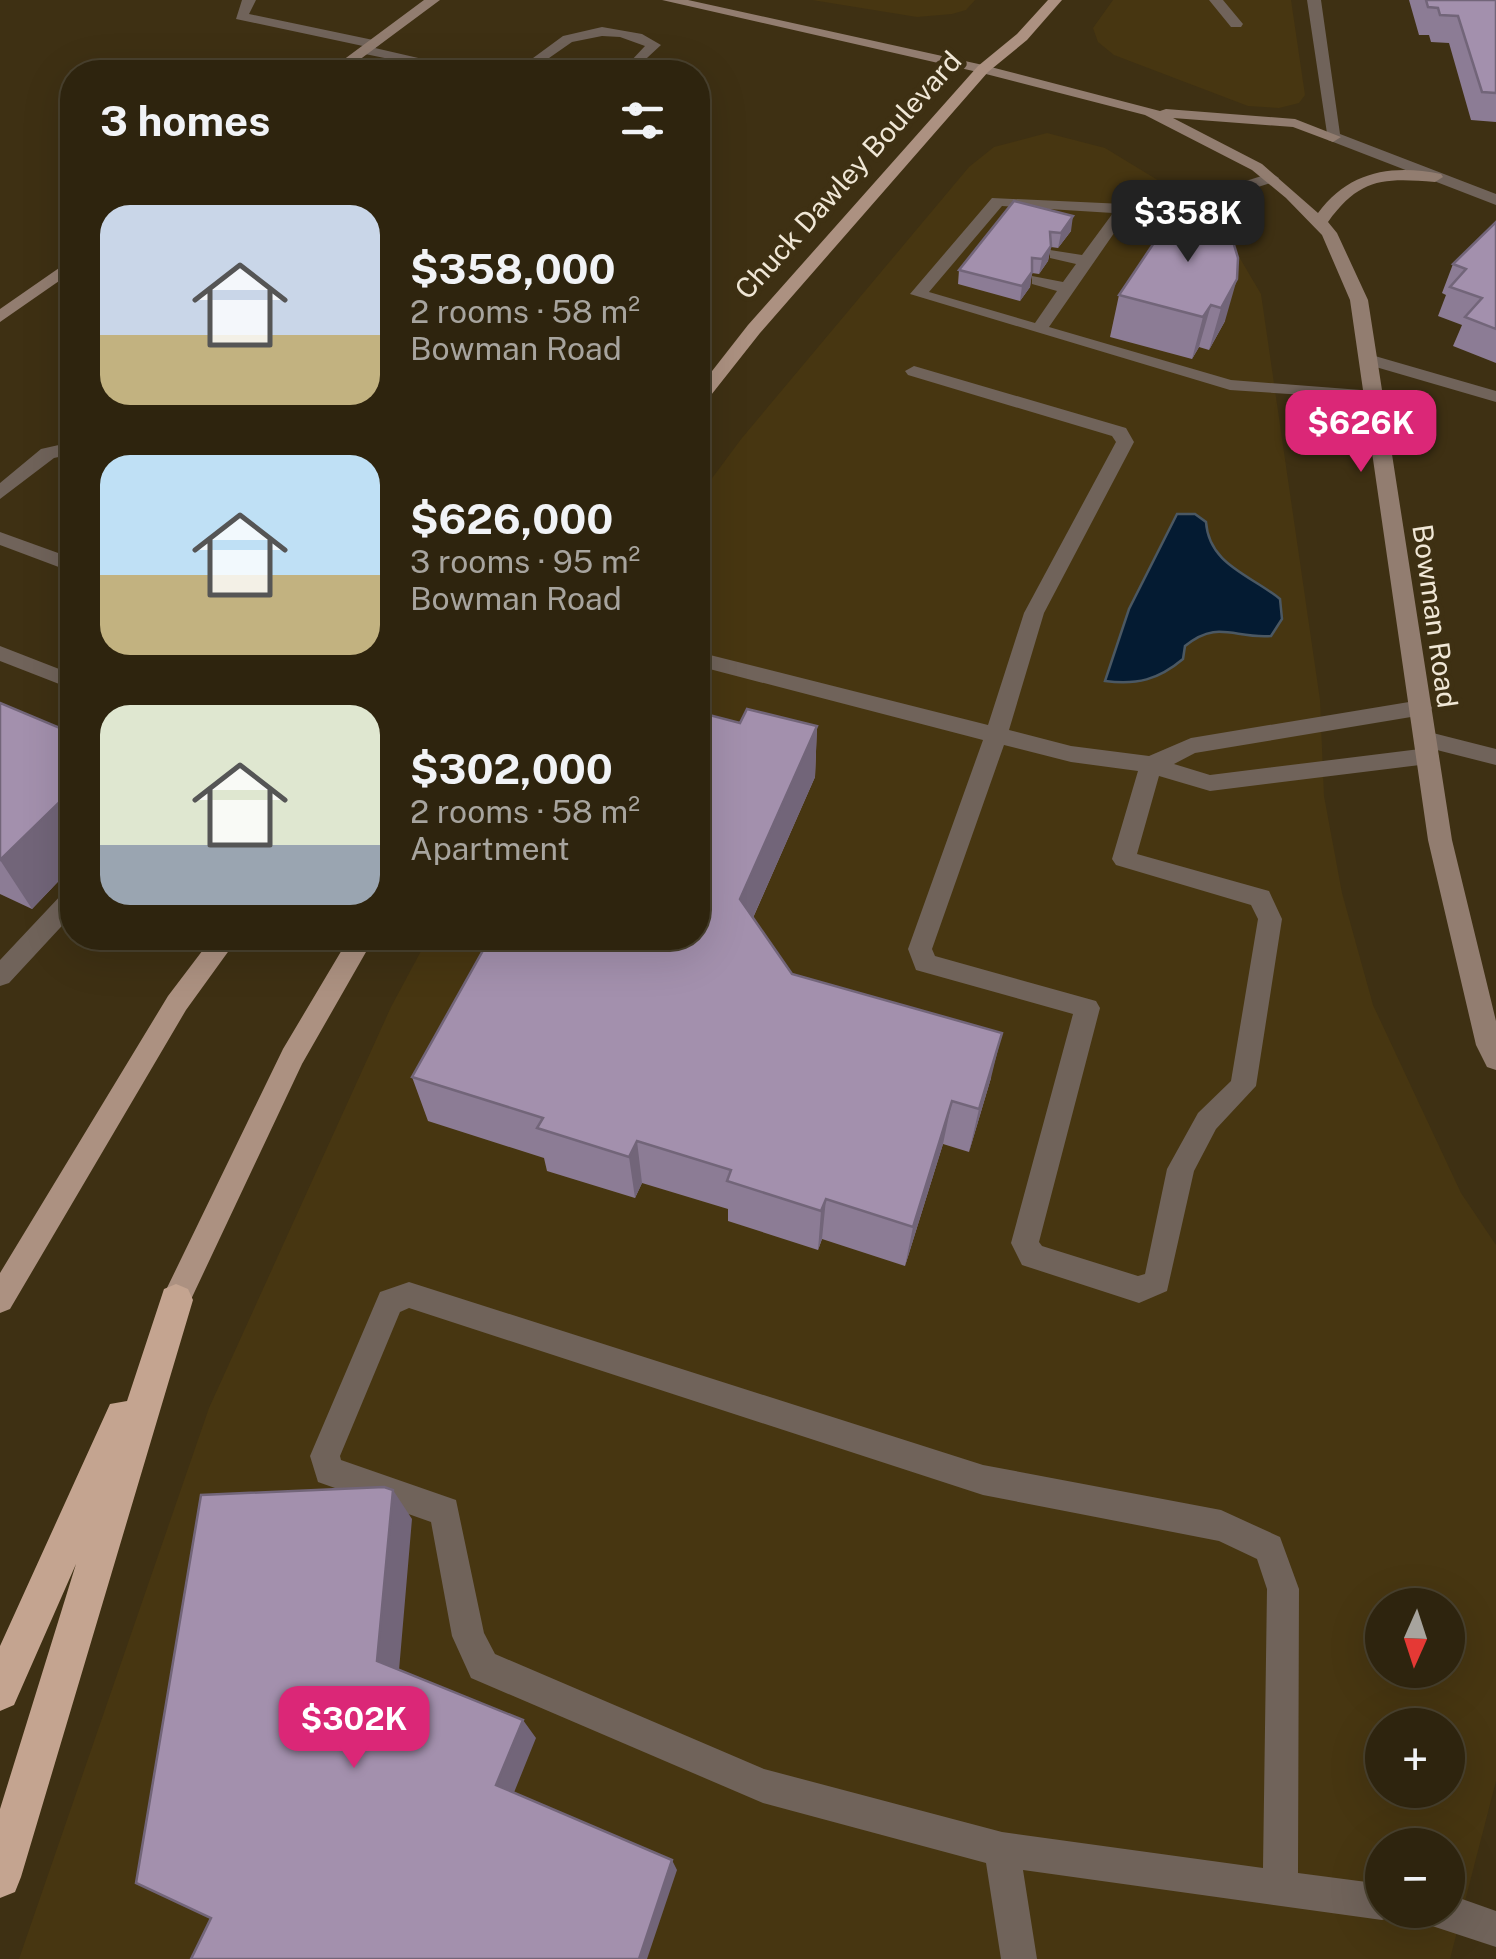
<!DOCTYPE html>
<html lang="en">
<head>
<meta charset="utf-8">
<style>
	:root { --surface:#2e240e; --page:#362c17; --text:#f1f3f6; --muted:#a7a49e; --line:#49412e; --accent:#db2777 }
	body { margin:0; font-family:"Public Sans",sans-serif; background:var(--page); color:var(--text); height:100vh; display:flex; flex-direction:column; font-size:38px; white-space:nowrap }
	* { box-sizing:border-box; margin:0 }
	p { font-size:32px; color:var(--muted) }
	.icon { flex:none; width:55px; height:55px; fill:none; stroke:currentColor; stroke-width:2; stroke-linecap:round; stroke-linejoin:round }
	.map { position:relative; flex:1; overflow:hidden }
	.drawer { position:absolute; left:60px; top:60px; width:650px; height:890px; display:flex; flex-direction:column; background:var(--surface); border-radius:40px; box-shadow:0 10px 40px #0002,0 0 0 2px var(--line) }
	.drawer>* { flex:none }
	.needle { width:65px; rotate:183deg }
	.controls { position:absolute; left:1365px; top:1588px; display:grid; gap:20px }
	.controls a { display:grid; place-items:center; width:100px; height:100px; border-radius:50%; background:var(--surface); box-shadow:0 10px 40px #0002,0 0 0 2px var(--line); font-size:50px }
	.price { position:absolute; translate:-50% -85px; padding:0 22px; border-radius:20px; background:var(--accent); color:#fff; font-size:32px; line-height:65px; filter:drop-shadow(0 2px 5px #0008) }
	.price::after { content:''; position:absolute; left:50%; top:60px; width:30px; height:22px; margin-left:-15px; background:inherit; clip-path:polygon(0 0,100% 0,50% 100%) }
	.price.selected { background:#222; color:#fff }
	ul { padding:0; list-style:none }
	li { display:flex; align-items:center; gap:30px; height:250px; padding:0 40px }
	li span { display:grid; place-items:center; flex:none; width:280px; height:200px; border-radius:30px; color:#555 }
	li>.icon { margin-inline-start:auto }
	span .icon { width:120px; height:120px; fill:#fffc; stroke-width:1 }
	li b { font-size:42px }
	h2 { display:flex; justify-content:space-between; align-items:center; height:120px; padding:0 40px; font-size:42px }
	.map>svg:first-child { display:block }
	.built { fill:#473611; fill-rule:evenodd }
	.water { fill:#041b32; stroke:#4b5863; stroke-width:2.5 }
	.lines { fill:none; stroke-linecap:round; stroke-linejoin:round }
	.lane { fill:#70635a; fill-rule:evenodd }
	.street { fill:#70635a; fill-rule:evenodd }
	.secondary { fill:#927d70; fill-rule:evenodd }
	.primary { fill:#ac9181; fill-rule:evenodd }
	.highway { fill:#c4a490; fill-rule:evenodd }
	.wall { fill:#8c7c95 }
	.shaded-wall { fill:#726579 }
	.building { fill:#a390ad; stroke:#726579; stroke-width:2.5 }
	.labels { text-anchor:middle; stroke-width:10; stroke-linejoin:round; paint-order:stroke }
	.far-street-label { font-size:28px; fill:#f0e7d6; stroke:#3e3013 }
</style>
</head>
<body>
<div class="map">
<svg width="1496" height="1959" viewBox="0 0 1496 1959">
	<rect width="100%" height="100%" fill="#3e3013"/>
	<path class="built" d="M 812,0 L 975,0 L 966,10 L 952,14 L 917,17 Z
		M 1113,0 L 1291,0 L 1305,95 L 1299,103 L 1279,108 L 1248,106 L 1114,55 L 1098,42 L 1093,28 Z
		M 1047,133 L 1105,148 L 1174,190 L 1235,250 L 1261,294 L 1320,700 L 1324,796 L 1342,893 L 1373,1005 L 1461,1193 L 1496,1245 L 1496,1781 L 1450,1959 L 19,1959 L 209,1408 L 391,1007 L 428,938 L 698,938 L 698,497 L 742,438 L 969,167 L 994,147 ZM 1382,1605 L 1448,1605 L 1448,1670 L 1382,1670 ZM 1382,1725 L 1448,1725 L 1448,1790 L 1382,1790 ZM 1382,1845 L 1448,1845 L 1448,1910 L 1382,1910 Z"/>
	<path class="water" d="M 1177,514 L 1195,514 L 1206,522 C 1209,565 1251,575 1280,599 L 1282,619 L 1271,636 C 1234,639 1218,619 1185,646 L 1183,659 C 1158,680 1137,685 1105,681 L 1129,609 Z"/>
	<g class="lines">
		<path class="lane" d="M 242,0 L 256,0 L 249,14 L 378,41 L 380,44 L 375,48 L 479,72 L 453,72 L 365,54 L 358,50 L 363,46 L 236,19 Z
			M 1209,0 L 1223,0 L 1243,24 L 1241,27 L 1231,27 Z
			M 602,27 L 642,34 L 661,45 L 634,70 L 514,72 L 563,36 ZM 602,36 L 620,37 L 645,46 L 630,62 L 539,65 L 572,42 Z
			M 1271,173 L 1279,178 L 1277,181 L 1168,216 L 1128,213 L 1049,327 L 1231,380 L 1374,391 L 1380,392 L 1380,400 L 1230,390 L 910,294 L 992,198 L 1167,206 ZM 1002,206 L 1113,213 L 1082,255 L 1050,250 L 1050,258 L 1076,264 L 1063,282 L 1032,276 L 1032,284 L 1057,291 L 1035,323 L 929,292 Z
			M 914,366 L 1126,428 L 1134,442 L 1044,613 L 1009,730 L 1071,746 L 1149,756 L 1191,738 L 1421,700 L 1429,702 L 1432,708 L 1429,714 L 1195,753 L 1174,764 L 1210,775 L 1428,748 L 1417,745 L 1414,739 L 1425,731 L 1496,749 L 1496,765 L 1429,748 L 1439,756 L 1428,764 L 1210,791 L 1159,776 L 1137,854 L 1269,891 L 1282,919 L 1256,1086 L 1216,1129 L 1194,1171 L 1167,1291 L 1139,1303 L 1022,1265 L 1011,1243 L 1073,1014 L 916,970 L 908,949 L 983,740 L 698,666 L 698,652 L 988,725 L 1024,613 L 1116,442 L 1112,436 L 908,375 L 905,371 ZM 1004,745 L 1071,762 L 1138,771 L 1112,859 L 1116,865 L 1251,905 L 1258,919 L 1231,1081 L 1198,1113 L 1167,1169 L 1145,1274 L 1138,1276 L 1042,1246 L 1039,1242 L 1100,1008 L 1096,1001 L 935,956 L 932,949 Z
			M 72,442 L 72,454 L 54,458 L 0,499 L 0,483 L 41,449 Z
			M 0,532 L 72,558 L 72,572 L 0,545 Z
			M 0,646 L 72,674 L 72,689 L 0,661 Z
			M 72,891 L 72,915 L 9,983 L 0,986 L 0,960 L 63,893 Z
			M 409,1282 L 983,1465 L 1221,1510 L 1280,1537 L 1299,1589 L 1298,1873 L 1382,1884 L 1382,1910 L 1397,1910 L 1395,1915 L 1382,1920 L 1023,1870 L 1037,1959 L 1001,1959 L 986,1863 L 763,1803 L 471,1678 L 452,1636 L 431,1522 L 318,1482 L 310,1456 L 380,1292 ZM 409,1308 L 983,1495 L 1219,1541 L 1257,1559 L 1267,1589 L 1263,1868 L 1002,1832 L 764,1769 L 495,1654 L 484,1633 L 456,1500 L 341,1460 L 340,1456 L 400,1312 Z
			M 1448,1894 L 1496,1911 L 1496,1947 L 1423,1923 L 1418,1910 L 1448,1910 Z"/>
		<path class="street" d="M 1307,0 L 1321,0 L 1340,134 L 1496,194 L 1496,205 L 1328,140 Z
			M 1368,354 L 1496,391 L 1496,402 L 1362,363 L 1359,359 Z"/>
		<path class="secondary" d="M 424,0 L 440,0 L 343,72 L 327,72 Z
			M 662,0 L 688,0 L 983,65 L 1160,111 L 1166,109 L 1295,119 L 1341,137 L 1333,142 L 1293,127 L 1173,118 L 1262,164 L 1318,213 C 1349,171 1392,164 1441,174 L 1443,177 L 1435,182 C 1383,178 1360,178 1328,222 L 1337,233 L 1368,300 L 1452,840 L 1496,1021 L 1496,1070 L 1487,1067 L 1476,1045 L 1428,840 L 1350,300 L 1322,235 L 1286,198 L 1252,170 L 1145,115 L 982,73 Z
			M 72,259 L 72,272 L 0,322 L 0,309 Z"/>
		<path class="primary" d="M 1048,0 L 1062,0 L 1027,40 L 988,72 L 760,333 L 704,404 L 698,405 L 698,389 L 748,325 L 978,66 L 1017,34 Z
			M 212,938 L 238,938 L 186,1010 L 10,1309 L 0,1313 L 0,1273 L 168,996 Z
			M 349,938 L 374,938 L 302,1064 L 186,1310 L 176,1314 L 166,1310 L 162,1300 L 166,1290 L 283,1049 Z"/>
		<path class="highway" d="M 176,1284 L 188,1289 L 193,1300 L 21,1877 L 15,1892 L 0,1898 L 0,1809 L 76,1564 L 14,1705 L 0,1711 L 0,1646 L 110,1404 L 127,1401 L 164,1289 Z"/>
	</g>
	<path class="wall" d="M 1409,0 L 1496,0 L 1496,122 L 1471,120 L 1449,43 L 1431,42 L 1429,35 L 1419,35 Z
		M 1014,201 L 1071,231 L 1058,248 L 1051,247 L 1048,261 L 1039,274 L 1032,273 L 1030,287 L 1020,301 L 958,284 L 959,270 Z
		M 1226,218 L 1225,321 L 1209,350 L 1199,347 L 1192,359 L 1110,337 L 1119,295 Z
		M 1496,222 L 1496,363 L 1453,346 L 1462,325 L 1438,316 L 1446,295 L 1442,293 L 1453,264 Z
		M 0,703 L 72,733 L 72,867 L 32,909 L 0,894 Z
		M 740,723 L 817,726 L 815,777 L 753,918 L 792,974 L 991,1078 L 969,1152 L 943,1144 L 905,1266 L 822,1239 L 818,1250 L 728,1221 L 728,1209 L 642,1183 L 635,1198 L 547,1171 L 544,1158 L 428,1121 L 412,1077 Z"/>
	<path class="shaded-wall" d="M 1073,216 L 1071,231 L 1058,248 L 1061,233 Z
		M 1051,246 L 1048,261 L 1039,274 L 1042,259 Z
		M 1032,272 L 1030,287 L 1020,301 L 1022,286 Z
		M 1237,279 L 1225,321 L 1209,350 L 1221,308 Z
		M 1211,305 L 1199,347 L 1192,359 L 1203,317 Z
		M 817,726 L 815,777 L 740,947 L 740,899 Z
		M 72,790 L 72,867 L 32,909 L 0,860 Z
		M 1002,1033 L 991,1078 L 969,1152 L 979,1109 Z
		M 952,1101 L 943,1144 L 905,1266 L 913,1227 Z
		M 637,1141 L 642,1183 L 635,1198 L 629,1157 Z
		M 826,1199 L 822,1239 L 818,1250 L 821,1211 Z
		M 393,1490 L 412,1519 L 398,1682 L 377,1661 Z
		M 523,1720 L 536,1738 L 511,1800 L 496,1785 Z
		M 672,1860 L 677,1870 L 647,1959 L 639,1959 Z"/>
	<path class="building" d="M 1426,0 L 1496,0 L 1496,93 L 1482,92 L 1458,16 L 1440,15 L 1438,8 L 1428,7 Z
		M 1014,201 L 1073,216 L 1061,233 L 1050,232 L 1051,246 L 1042,259 L 1032,258 L 1032,272 L 1022,286 L 959,270 Z
		M 1178,207 L 1226,218 L 1238,258 L 1237,279 L 1221,308 L 1211,305 L 1203,317 L 1119,295 Z
		M 1496,222 L 1496,329 L 1465,317 L 1482,298 L 1450,287 L 1466,269 L 1453,264 Z
		M 0,703 L 72,733 L 72,790 L 0,860 Z
		M 747,709 L 817,726 L 740,899 L 792,974 L 1002,1033 L 979,1109 L 952,1101 L 913,1227 L 826,1199 L 821,1211 L 727,1181 L 731,1170 L 637,1141 L 629,1157 L 537,1128 L 543,1118 L 412,1077 L 490,938 L 698,938 L 698,712 L 740,723 Z
		M 384,1487 L 393,1490 L 377,1661 L 523,1720 L 496,1785 L 672,1860 L 639,1959 L 191,1959 L 211,1918 L 136,1883 L 201,1495 Z"/>
	<g class="labels">
		<g class="far-street-label">
			<text transform="translate(848 175) rotate(-48)" y="10">Chuck Dawley Boulevard</text>
			<text transform="translate(1435 616) rotate(82)" y="10">Bowman Road</text>
		</g>
	</g>
</svg>
<div class="controls">
<a><svg class="needle" viewBox="-14 -14 28 28"><path d="M0-13l5 13h-10z" fill="#e53935"/><path d="M0 13l5-13h-10z" fill="#a7a49e"/></svg></a>
<a>+</a>
<a>−</a>
</div>
<b class="price selected" style="left:1188px;top:265px">$358K</b>
<b class="price" style="left:1361px;top:475px">$626K</b>
<b class="price" style="left:354px;top:1771px">$302K</b>
<section class="drawer">
<h2>3 homes<svg class="icon" aria-label="filters" viewBox="0 0 24 24"><path d="M4 7h16M4 17h16"/><circle cx="9" cy="7" r="2"/><circle cx="15" cy="17" r="2"/></svg></h2>
<ul>
<li><span style="background:linear-gradient(#c9d6e8 65%,#c2b280 0)"><svg class="icon" aria-label="home" viewBox="0 0 24 24"><path d="M3 11l9-7 9 7M6 9v11h12V9"/></svg></span><div><b>$358,000</b><p>2 rooms · 58 m²</p><p>Bowman Road</p></div></li>
<li><span style="background:linear-gradient(#bfe0f5 60%,#c2b280 0)"><svg class="icon" aria-label="home" viewBox="0 0 24 24"><path d="M3 11l9-7 9 7M6 9v11h12V9"/></svg></span><div><b>$626,000</b><p>3 rooms · 95 m²</p><p>Bowman Road</p></div></li>
<li><span style="background:linear-gradient(#dfe7d0 70%,#9aa5b1 0)"><svg class="icon" aria-label="home" viewBox="0 0 24 24"><path d="M3 11l9-7 9 7M6 9v11h12V9"/></svg></span><div><b>$302,000</b><p>2 rooms · 58 m²</p><p>Apartment</p></div></li>
</ul>
</section>
</div>
</body>
</html>
